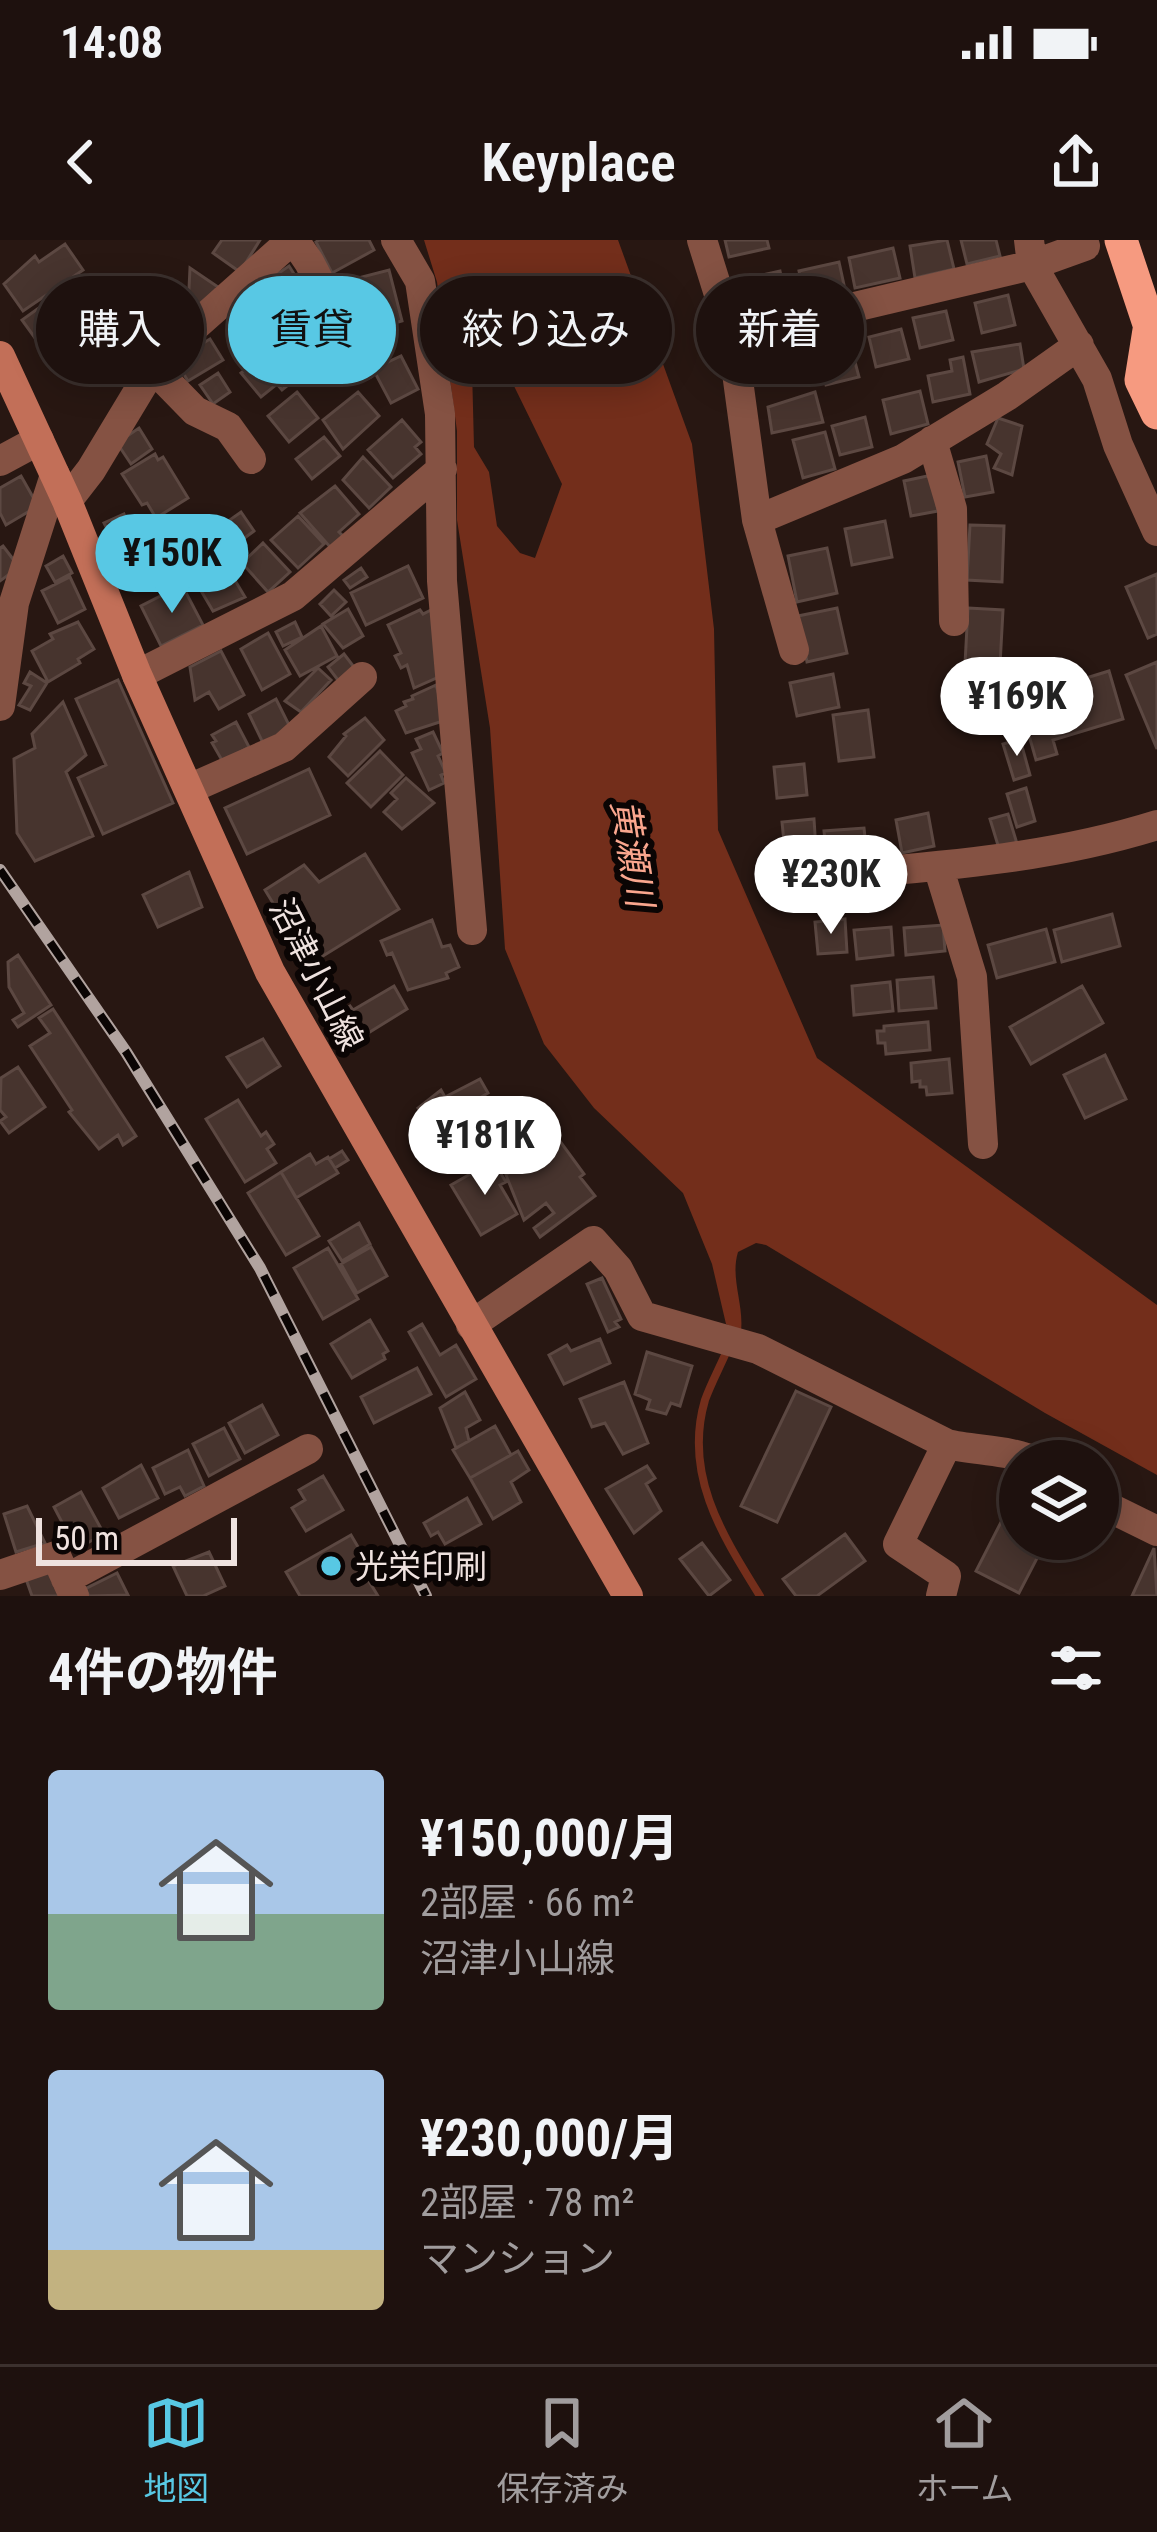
<!DOCTYPE html>
<html lang="ja">
<head>
<meta charset="utf-8">
<style>
	:root { --surface:#1e110e; --page:#2b1f1c; --text:#f1f3f6; --muted:#a19d9e; --line:#3c312e; --accent:#58c8e4 }
	body { margin:0; font-family:"Roboto Condensed","Noto Sans JP",sans-serif; background:var(--page); color:var(--text); height:100vh; display:flex; flex-direction:column; font-size:45px; white-space:nowrap }
	* { box-sizing:border-box; margin:0 }
	p { font-size:39px; color:var(--muted) }
	.icon { flex:none; width:66px; height:66px; fill:none; stroke:currentColor; stroke-width:2; stroke-linecap:round; stroke-linejoin:round }
	.map { position:relative; height:1356px; overflow:hidden }
	.details { display:flex; flex-direction:column; background:var(--surface); flex:1 }
	.details>* { flex:none }
	.hud { position:absolute; left:36px; top:36px; width:1086px; height:108px; display:flex; gap:24px }
	.controls { position:absolute; left:999px; top:1200px; display:grid; gap:24px }
	.controls a { display:grid; place-items:center; width:120px; height:120px; border-radius:50%; background:var(--surface); box-shadow:0 6px 30px #0003,0 0 0 3px var(--line); font-size:60px }
	.scale { position:absolute; left:36px; bottom:30px; width:201px; box-sizing:border-box; padding-left:12px; border:6px solid #efe2df; border-top:0; font-size:33px; line-height:42px; white-space:nowrap; color:#efe2df; -webkit-text-stroke:9px #0b0504; paint-order:stroke }
	.price { position:absolute; translate:-50% -102px; padding:0 27px; border-radius:42px; background:#fff; color:#222; font-size:39px; line-height:78px; filter:drop-shadow(0 3px 6px #0008) }
	.price::after { content:''; position:absolute; left:50%; top:72px; width:36px; height:27px; margin-left:-18px; background:inherit; clip-path:polygon(0 0,100% 0,50% 100%) }
	.price.active { background:var(--accent); color:#111 }
	ul { padding:0; list-style:none }
	li { display:flex; align-items:center; gap:36px; height:300px; padding:0 48px }
	li span { display:grid; place-items:center; flex:none; width:336px; height:240px; border-radius:12px; color:#555 }
	li>.icon { margin-inline-start:auto }
	span .icon { width:144px; height:144px; fill:#fffc; stroke-width:1 }
	li b { font-size:51px }
	h2 { display:flex; justify-content:space-between; align-items:center; height:144px; padding:0 48px; font-size:51px }
	.chip { padding:0 42px; border-radius:54px; background:var(--surface); box-shadow:0 6px 30px #0003,0 0 0 3px var(--line); font-size:42px; line-height:108px }
	.chip.active { background:var(--accent); color:#111 }
	.status { display:flex; justify-content:space-between; align-items:center; height:84px; padding:0 60px; background:var(--surface); direction:ltr }
	.status svg { height:33px; fill:currentColor }
	header { display:flex; justify-content:space-between; align-items:center; height:156px; padding:0 48px; background:var(--surface); font-size:54px; font-weight:600 }
	.tab-bar { display:flex; justify-content:space-around; align-items:center; height:168px; border-top:3px solid var(--line); background:var(--surface); font-size:33px; color:var(--muted) }
	.tab-bar a { display:grid; justify-items:center; gap:6px }
	.tab-bar .active { color:var(--accent) }
	.map>svg:first-child { display:block }
	.water { fill:#732e1b; fill-rule:evenodd }
	.lines { fill:none; stroke-linecap:round; stroke-linejoin:round }
	.stream { stroke:#732e1b; stroke-width:8 }
	.building { fill:#47342e; stroke:#5c4842; stroke-width:3 }
	.minor { stroke:#855243; stroke-width:30 }
	.secondary { stroke:#c26f58; stroke-width:30 }
	.trunk { stroke:#f69a80; stroke-width:33 }
	.rail-casing { stroke:#b1a39f; stroke-width:12 }
	.rail { stroke:#0b0504; stroke-width:8; stroke-dasharray:22; stroke-linecap:butt }
	.poi-dot { fill:#58c8e4; stroke:#0b0504; stroke-width:4.5 }
	.labels { text-anchor:middle; stroke-width:12; stroke-linejoin:round; paint-order:stroke }
	.street-label { font-size:33px; fill:#efe2df; stroke:#0b0504 }
	.poi-label { font-size:33px; fill:#efe2df; stroke:#0b0504; text-anchor:start }
	.water-label { font-size:36px; font-style:italic; fill:#faa68e; stroke:#0b0504 }
</style>
</head>
<body>
<div class="status"><b>14:08</b><svg viewBox="0 0 49 12"><path d="M0 12V9h3v3zM5 12V6h3v6zM10 12V3h3v9zM15 12V0h3v12zM26 1h20v11H26zM47 4h2v5h-2z"/></svg></div>
<header><svg class="icon" aria-label="back" viewBox="0 0 24 24"><path d="M15 5l-7 7 7 7"/></svg>Keyplace<svg class="icon" aria-label="share" viewBox="0 0 24 24"><path d="M12 15V3M7 8l5-5 5 5M5 13v7h14v-7"/></svg></header>
<div class="map">
<svg width="1157" height="1356" viewBox="0 0 1157 1356">
	<rect width="100%" height="100%" fill="#281712"/>
	<path class="water" d="M 424,0 L 618,0 L 692,204 L 714,389 L 718,590 L 817,818 L 1157,1065 L 1157,1235 L 1045,1173 L 766,1005 L 756,1003 L 738,1012 C 730,1038 744,1064 741,1091 L 726,1084 L 712,1024 L 683,953 L 594,868 L 544,804 L 505,709 L 490,488 L 457,280 L 457,191 L 437,42 ZM 471,89 L 487,91 L 562,244 L 535,318 L 520,313 L 497,286 L 489,232 L 474,207 Z"/>
	<g class="lines">
		<path class="stream" d="M 728,1108 C 721,1125 711,1143 705,1160 C 683,1235 723,1296 760,1356"/>
	</g>
	<path class="building" d="M 222,0 L 260,0 L 240,32 L 213,13 Z
		M 319,0 L 369,0 L 374,10 L 332,33 L 316,2 Z
		M 725,0 L 767,0 L 769,8 L 729,17 Z
		M 947,0 L 954,29 L 915,38 L 910,6 Z
		M 961,0 L 996,0 L 1000,16 L 967,24 Z
		M 65,4 L 83,30 L 23,71 L 4,44 L 35,16 L 39,22 Z
		M 893,8 L 900,38 L 855,48 L 849,18 Z
		M 839,22 L 846,54 L 806,63 L 799,31 Z
		M 289,26 L 308,56 L 272,81 L 254,50 Z
		M 190,28 L 218,47 L 184,85 L 171,76 L 189,49 Z
		M 389,30 L 402,81 L 367,91 L 354,39 Z
		M 780,31 L 787,63 L 747,72 L 740,40 Z
		M 72,44 L 90,69 L 40,105 L 22,80 Z
		M 1008,55 L 1015,85 L 982,93 L 975,63 Z
		M 90,69 L 100,83 L 74,102 L 64,88 Z
		M 946,71 L 953,100 L 920,108 L 913,78 Z
		M 326,74 L 339,99 L 299,122 L 281,91 L 301,80 L 304,87 Z
		M 901,89 L 909,119 L 876,127 L 869,97 Z
		M 210,99 L 223,120 L 188,141 L 175,120 Z
		M 796,101 L 804,131 L 771,139 L 764,109 Z
		M 277,104 L 302,134 L 282,150 L 277,144 L 261,157 L 241,133 Z
		M 1020,104 L 1024,129 L 979,142 L 972,112 Z
		M 851,107 L 859,137 L 826,145 L 818,115 Z
		M 401,116 L 418,149 L 391,163 L 373,129 Z
		M 963,117 L 970,154 L 933,162 L 928,136 L 952,131 L 950,120 Z
		M 218,133 L 230,152 L 213,164 L 200,145 Z
		M 920,151 L 928,184 L 891,194 L 883,160 Z
		M 297,152 L 318,178 L 289,202 L 268,176 Z
		M 358,152 L 379,176 L 343,209 L 323,180 Z
		M 815,152 L 823,182 L 772,193 L 768,167 Z
		M 865,177 L 872,207 L 840,215 L 832,186 Z
		M 998,178 L 1022,186 L 1012,235 L 994,228 L 1001,214 L 987,204 Z
		M 402,180 L 421,202 L 415,207 L 421,214 L 393,238 L 368,210 Z
		M 139,188 L 152,209 L 131,224 L 117,203 Z
		M 825,192 L 835,229 L 803,238 L 793,200 Z
		M 324,197 L 340,216 L 312,239 L 296,219 Z
		M 155,214 L 158,220 L 163,217 L 188,258 L 156,278 L 147,263 L 142,265 L 122,234 Z
		M 986,216 L 993,252 L 965,257 L 958,222 Z
		M 363,217 L 391,247 L 369,268 L 343,240 Z
		M 932,235 L 938,271 L 911,276 L 904,241 Z
		M 21,236 L 38,266 L 6,285 L 0,273 L 0,248 Z
		M 335,246 L 359,274 L 339,292 L 344,297 L 331,308 L 300,273 Z
		M 241,272 L 254,291 L 231,308 L 217,289 Z
		M 124,274 L 133,294 L 114,303 L 104,283 Z
		M 298,276 L 324,304 L 298,328 L 271,300 Z
		M 885,281 L 892,317 L 852,325 L 845,289 Z
		M 970,285 L 1004,286 L 1002,342 L 967,340 Z
		M 197,293 L 211,324 L 161,347 L 158,340 L 154,341 L 143,318 Z
		M 263,303 L 290,332 L 268,352 L 242,323 Z
		M 3,306 L 19,327 L 0,341 L 0,308 Z
		M 827,308 L 837,353 L 797,362 L 788,316 Z
		M 63,316 L 72,333 L 55,342 L 46,326 Z
		M 408,326 L 423,358 L 366,385 L 351,353 Z
		M 361,328 L 367,337 L 350,348 L 344,340 Z
		M 230,332 L 245,357 L 213,371 L 200,349 Z
		M 1157,334 L 1157,394 L 1148,398 L 1126,347 Z
		M 70,337 L 85,369 L 58,383 L 42,351 Z
		M 182,345 L 203,385 L 161,406 L 141,366 Z
		M 334,350 L 346,362 L 331,376 L 320,364 Z
		M 837,368 L 847,413 L 807,422 L 798,376 Z
		M 968,368 L 1003,370 L 1000,425 L 965,424 Z
		M 348,369 L 363,396 L 343,408 L 323,384 Z
		M 420,370 L 423,374 L 431,370 L 443,435 L 414,448 L 407,425 L 401,428 L 395,416 L 401,413 L 388,385 Z
		M 78,382 L 94,409 L 78,419 L 80,423 L 48,442 L 32,411 L 53,399 L 50,394 Z
		M 295,382 L 302,397 L 283,406 L 276,392 Z
		M 321,386 L 337,416 L 300,436 L 285,410 Z
		M 268,393 L 290,434 L 262,450 L 241,409 Z
		M 221,411 L 244,455 L 219,469 L 209,452 L 195,460 L 190,427 Z
		M 344,414 L 357,431 L 341,444 L 328,427 Z
		M 1157,422 L 1157,509 L 1126,435 Z
		M 318,428 L 331,440 L 301,472 L 285,461 Z
		M 1109,431 L 1123,479 L 1053,500 L 1057,514 L 1036,520 L 1022,471 L 1061,460 L 1057,447 Z
		M 30,432 L 47,443 L 30,470 L 19,465 L 31,446 L 24,443 Z
		M 833,434 L 839,467 L 797,476 L 790,443 Z
		M 118,440 L 173,563 L 103,594 L 78,538 L 106,525 L 76,459 Z
		M 436,445 L 446,480 L 406,493 L 396,471 L 406,466 L 404,462 L 413,459 L 412,456 Z
		M 276,459 L 291,489 L 263,503 L 249,474 Z
		M 63,462 L 86,515 L 66,532 L 93,596 L 35,621 L 17,593 L 14,519 L 35,508 L 32,494 Z
		M 868,470 L 874,517 L 839,521 L 833,475 Z
		M 365,478 L 384,500 L 348,536 L 329,517 L 346,496 L 344,494 Z
		M 236,482 L 249,507 L 223,522 L 212,503 L 216,501 L 212,495 Z
		M 433,492 L 443,513 L 438,516 L 446,533 L 441,535 L 444,543 L 429,550 L 412,513 L 421,509 L 416,499 Z
		M 1020,499 L 1030,535 L 1014,540 L 1003,504 Z
		M 380,511 L 403,535 L 371,567 L 347,543 Z
		M 804,524 L 807,555 L 777,558 L 774,527 Z
		M 309,529 L 330,575 L 247,614 L 225,568 Z
		M 406,538 L 434,563 L 402,589 L 384,572 L 397,559 L 391,553 Z
		M 1026,548 L 1035,581 L 1017,587 L 1007,554 Z
		M 928,573 L 934,606 L 902,613 L 896,580 Z
		M 1008,574 L 1018,607 L 1000,612 L 990,579 Z
		M 814,579 L 816,610 L 785,612 L 782,582 Z
		M 864,588 L 867,616 L 827,620 L 824,591 Z
		M 365,614 L 399,669 L 310,724 L 265,650 L 304,625 L 319,642 Z
		M 189,632 L 202,667 L 158,687 L 143,655 Z
		M 1112,674 L 1120,706 L 1062,722 L 1054,690 Z
		M 845,679 L 847,712 L 818,714 L 815,682 Z
		M 432,680 L 442,707 L 450,705 L 459,727 L 446,733 L 448,738 L 408,750 L 392,713 L 387,715 L 381,701 Z
		M 943,685 L 945,711 L 906,715 L 904,688 Z
		M 891,687 L 893,715 L 857,719 L 854,690 Z
		M 1046,689 L 1055,722 L 997,738 L 988,705 Z
		M 18,715 L 51,765 L 18,787 L 13,780 L 24,773 L 9,747 L 8,722 Z
		M 933,737 L 936,768 L 899,771 L 897,740 Z
		M 890,742 L 893,771 L 854,775 L 852,746 Z
		M 394,746 L 407,769 L 357,800 L 340,772 L 350,766 L 353,770 Z
		M 1082,746 L 1103,783 L 1031,824 L 1010,787 Z
		M 53,769 L 136,896 L 123,905 L 118,895 L 99,909 L 69,872 L 72,870 L 30,806 L 50,793 L 39,778 Z
		M 928,782 L 930,810 L 886,814 L 885,803 L 878,803 L 877,791 L 884,791 L 884,786 Z
		M 263,799 L 280,826 L 247,847 L 227,817 Z
		M 1105,815 L 1126,859 L 1085,878 L 1064,835 Z
		M 949,819 L 952,853 L 927,855 L 926,847 L 920,847 L 920,841 L 912,842 L 911,823 Z
		M 18,827 L 45,867 L 9,893 L 0,881 L 6,877 L 0,870 L 1,838 Z
		M 480,839 L 488,853 L 478,859 L 480,861 L 421,901 L 415,893 L 429,885 L 418,868 L 441,850 L 445,857 Z
		M 238,860 L 261,896 L 266,892 L 274,904 L 267,909 L 276,923 L 245,942 L 206,879 Z
		M 480,867 L 493,887 L 463,906 L 450,886 Z
		M 533,873 L 553,900 L 557,897 L 584,934 L 580,937 L 595,956 L 540,997 L 534,988 L 554,973 L 546,963 L 524,980 L 506,935 L 518,925 L 505,909 L 505,894 Z
		M 487,899 L 496,913 L 479,923 L 470,911 Z
		M 342,911 L 348,920 L 335,928 L 329,919 Z
		M 310,914 L 316,924 L 328,917 L 338,933 L 296,958 L 281,932 Z
		M 493,921 L 506,942 L 500,945 L 517,974 L 481,995 L 451,945 Z
		M 281,932 L 319,996 L 286,1015 L 248,953 Z
		M 359,983 L 370,1004 L 342,1021 L 329,1001 Z
		M 371,1007 L 387,1036 L 357,1053 L 341,1024 Z
		M 328,1008 L 358,1059 L 323,1079 L 294,1028 Z
		M 602,1038 L 621,1079 L 615,1082 L 619,1087 L 608,1092 L 587,1044 Z
		M 370,1080 L 388,1111 L 383,1114 L 385,1119 L 352,1138 L 331,1104 Z
		M 422,1084 L 440,1115 L 456,1105 L 476,1139 L 446,1157 L 409,1092 Z
		M 600,1099 L 610,1123 L 564,1144 L 549,1115 L 567,1105 L 571,1111 Z
		M 647,1112 L 692,1126 L 680,1166 L 671,1163 L 666,1174 L 647,1169 L 650,1160 L 635,1154 Z
		M 417,1128 L 431,1154 L 374,1183 L 361,1157 Z
		M 624,1142 L 648,1203 L 623,1214 L 605,1183 L 592,1187 L 580,1159 Z
		M 796,1151 L 831,1167 L 777,1282 L 741,1266 Z
		M 465,1152 L 480,1180 L 466,1188 L 469,1201 L 456,1208 L 440,1168 Z
		M 262,1165 L 278,1195 L 245,1213 L 229,1183 Z
		M 495,1186 L 511,1215 L 470,1238 L 453,1210 Z
		M 224,1188 L 240,1219 L 209,1236 L 193,1204 Z
		M 188,1210 L 204,1246 L 185,1256 L 180,1247 L 165,1254 L 153,1228 Z
		M 518,1211 L 529,1230 L 511,1242 L 521,1262 L 493,1279 L 470,1238 Z
		M 141,1225 L 158,1258 L 119,1278 L 103,1248 Z
		M 647,1226 L 655,1238 L 646,1244 L 661,1271 L 634,1293 L 606,1249 Z
		M 323,1236 L 343,1270 L 306,1291 L 292,1268 L 305,1260 L 299,1250 Z
		M 1017,1251 L 1020,1299 L 1047,1299 L 1019,1353 L 976,1331 Z
		M 81,1252 L 104,1294 L 76,1309 L 54,1267 Z
		M 467,1258 L 481,1284 L 445,1304 L 438,1292 L 431,1296 L 424,1283 Z
		M 27,1266 L 45,1303 L 16,1312 L 4,1274 Z
		M 845,1294 L 865,1321 L 817,1356 L 796,1356 L 783,1339 Z
		M 351,1295 L 368,1324 L 361,1328 L 378,1356 L 300,1356 L 286,1332 Z
		M 702,1303 L 730,1340 L 709,1356 L 680,1319 Z
		M 1154,1308 L 1157,1356 L 1132,1356 Z
		M 209,1312 L 225,1346 L 203,1356 L 187,1356 L 173,1326 Z
		M 53,1328 L 65,1356 L 32,1356 L 26,1339 Z
		M 117,1333 L 128,1355 L 89,1356 L 85,1349 Z"/>
	<g class="lines">
		<path class="minor" d="M 294,0 L 309,22 L 363,126
			M 396,0 L 420,41 L 440,174 L 442,341 L 472,690
			M 702,0 L 732,96 L 757,280 L 794,410
			M 1029,0 L 1032,25 L 1097,139 L 1118,205 L 1157,291
			M 732,96 L 1032,25 L 1085,6
			M 153,128 L 195,171 L 228,187 L 251,219
			M 932,201 L 952,269 L 954,381
			M 0,221 L 39,200
			M 67,261 L 91,230 L 158,119 L 292,0
			M 757,280 L 903,219 L 1007,156 L 1079,105
			M 137,435 L 293,356 L 442,229
			M 0,466 L 14,363 L 55,235
			M 189,549 L 284,507 L 362,437
			M 938,626 L 972,737 L 983,904
			M 783,640 C 909,628 1036,623 1157,585
			M 471,1085 L 593,1001 L 618,1029 L 642,1076 L 758,1109 L 947,1204 C 970,1210 1018,1211 1032,1221
			M 1098,1262 L 1157,1291
			M 0,1335 L 56,1316 L 74,1356
			M 66,1339 L 308,1209
			M 941,1356 L 946,1336 L 898,1304 L 947,1204"/>
		<path class="secondary" d="M 0,116 L 67,261 L 137,435 L 270,732 L 628,1356"/>
		<path class="trunk" d="M 1121,0 L 1157,108
			M 1149,90 L 1141,140 L 1157,173"/>
		<g class="rail-casing">
			<path id="rail" d="M 0,630 L 126,812 L 260,1028 L 426,1356"/>
		</g>
		<use href="#rail" class="rail"/>
	</g>
	<circle class="poi-dot" cx="331" cy="1326" r="12"/>
	<g class="labels">
		<g class="street-label">
			<text transform="translate(317 734) rotate(63)" y="12">沼津小山線</text>
		</g>
		<g class="poi-label">
			<text x="355" y="1338">光栄印刷</text>
		</g>
		<g class="water-label">
			<text transform="translate(633 613) rotate(81)" y="13">黄瀬川</text>
		</g>
	</g>
</svg>
<div class="controls">
<a><svg class="icon" aria-label="layers" viewBox="0 0 24 24"><path d="M12 4l9 5-9 5-9-5zM3 14l9 5 9-5"/></svg></a>
</div>
<div class="scale">50 m</div>
<b class="price active" style="left:172px;top:376px">¥150K</b>
<b class="price" style="left:1017px;top:519px">¥169K</b>
<b class="price" style="left:831px;top:697px">¥230K</b>
<b class="price" style="left:485px;top:958px">¥181K</b>
<div class="hud">
<a class="chip">購入</a>
<a class="chip active">賃貸</a>
<a class="chip">絞り込み</a>
<a class="chip">新着</a>
</div>
</div>
<section class="details">
<h2>4件の物件<svg class="icon" aria-label="filters" viewBox="0 0 24 24"><path d="M4 7h16M4 17h16"/><circle cx="9" cy="7" r="2"/><circle cx="15" cy="17" r="2"/></svg></h2>
<ul>
<li><span style="background:linear-gradient(#a9c7e8 60%,#7fa58c 0)"><svg class="icon" aria-label="home" viewBox="0 0 24 24"><path d="M3 11l9-7 9 7M6 9v11h12V9"/></svg></span><div><b>¥150,000/月</b><p>2部屋 · 66 m²</p><p>沼津小山線</p></div></li>
<li><span style="background:linear-gradient(#a9c7e8 75%,#c2b280 0)"><svg class="icon" aria-label="home" viewBox="0 0 24 24"><path d="M3 11l9-7 9 7M6 9v11h12V9"/></svg></span><div><b>¥230,000/月</b><p>2部屋 · 78 m²</p><p>マンション</p></div></li>
</ul>
</section>
<nav class="tab-bar">
<a class="active"><svg class="icon" aria-label="map" viewBox="0 0 24 24"><path d="M3 6l6-2 6 2 6-2v14l-6 2-6-2-6 2zM9 4v14M15 6v14"/></svg>地図</a>
<a><svg class="icon" aria-label="saved" viewBox="0 0 24 24"><path d="M7 4h10v16l-5-4-5 4z"/></svg>保存済み</a>
<a><svg class="icon" aria-label="home" viewBox="0 0 24 24"><path d="M3 11l9-7 9 7M6 9v11h12V9"/></svg>ホーム</a>
</nav>
</body>
</html>
